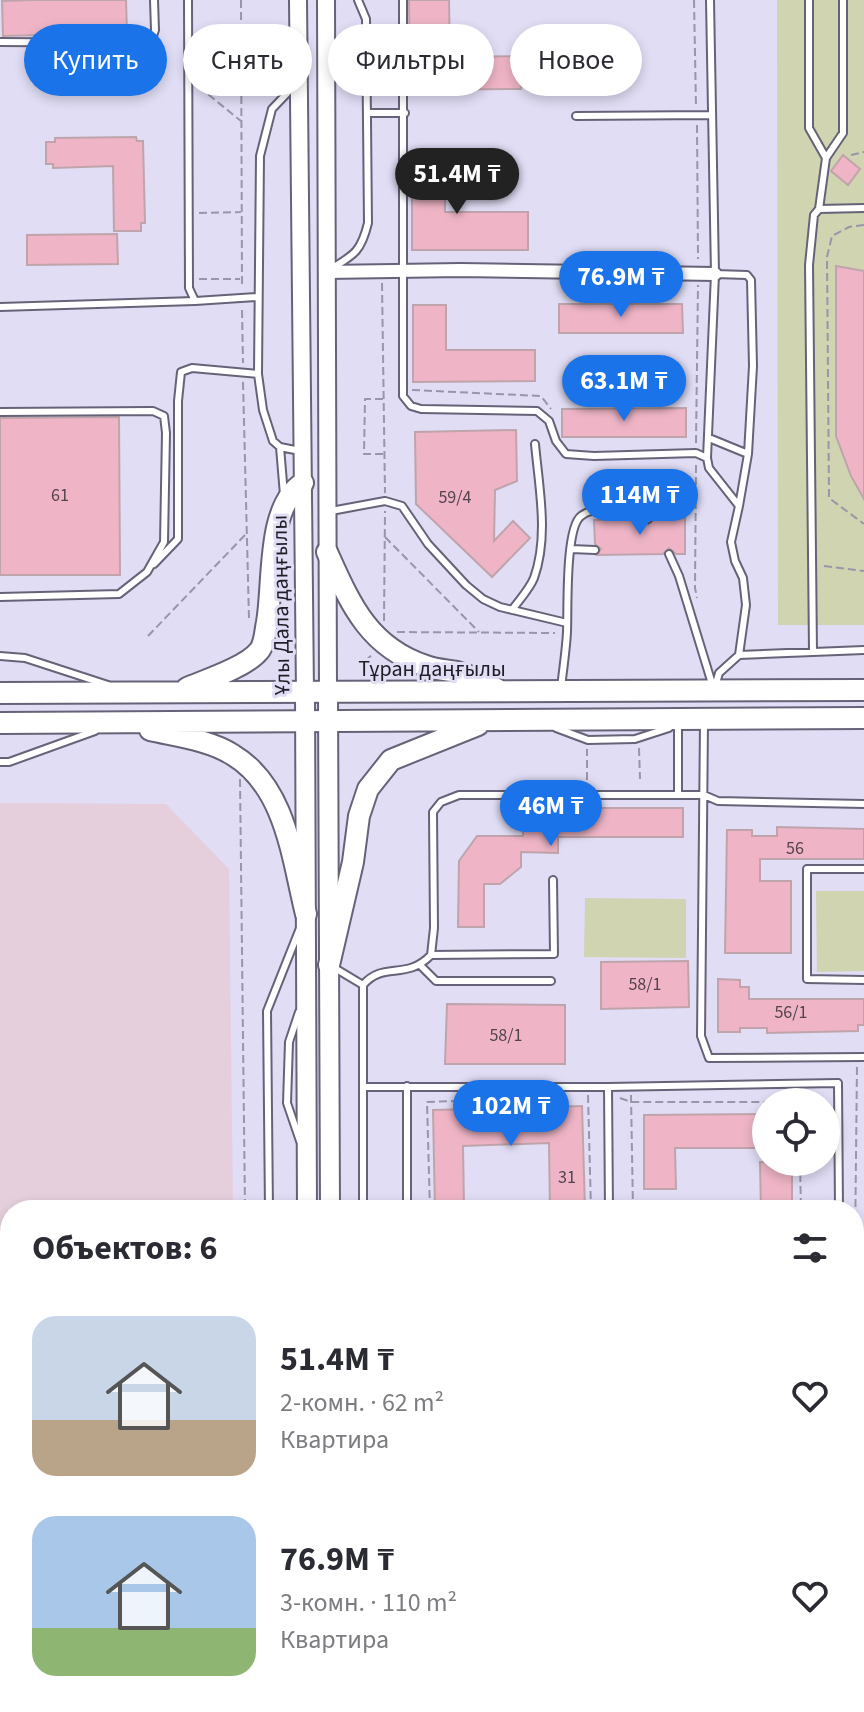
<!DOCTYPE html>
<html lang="ru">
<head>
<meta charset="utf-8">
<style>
	:root { --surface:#fff; --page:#f2f2f3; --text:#2b2b33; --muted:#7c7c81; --accent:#1a73e8 }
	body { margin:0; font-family:"Source Sans 3",sans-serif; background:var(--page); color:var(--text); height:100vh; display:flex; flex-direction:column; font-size:30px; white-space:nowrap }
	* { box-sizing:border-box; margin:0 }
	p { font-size:26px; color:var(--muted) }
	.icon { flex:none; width:44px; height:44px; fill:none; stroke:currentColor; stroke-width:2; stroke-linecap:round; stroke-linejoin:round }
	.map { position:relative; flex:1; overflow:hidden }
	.details { position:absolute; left:0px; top:1200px; width:864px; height:512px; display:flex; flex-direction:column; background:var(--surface); border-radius:32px 32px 0 0; box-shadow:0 4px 12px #0003 }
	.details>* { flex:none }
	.top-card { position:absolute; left:24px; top:24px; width:816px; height:72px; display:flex; gap:16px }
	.buttons { position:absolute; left:752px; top:1088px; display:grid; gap:16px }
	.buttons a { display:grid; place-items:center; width:88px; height:88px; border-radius:50%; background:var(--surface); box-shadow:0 4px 12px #0003; font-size:40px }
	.price { position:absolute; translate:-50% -68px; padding:0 18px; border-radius:28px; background:var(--accent); color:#fff; font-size:26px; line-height:52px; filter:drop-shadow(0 2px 4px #0008) }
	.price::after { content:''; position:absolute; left:50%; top:48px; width:24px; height:18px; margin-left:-12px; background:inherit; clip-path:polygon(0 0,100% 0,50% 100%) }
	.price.selected { background:#222; color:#fff }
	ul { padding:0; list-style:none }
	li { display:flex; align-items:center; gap:24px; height:200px; padding:0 32px }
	li span { display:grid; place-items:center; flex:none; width:224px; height:160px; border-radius:24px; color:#555 }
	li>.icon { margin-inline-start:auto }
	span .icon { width:96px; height:96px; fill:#fffc; stroke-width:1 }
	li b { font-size:34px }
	h2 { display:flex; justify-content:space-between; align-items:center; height:96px; padding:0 32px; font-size:34px }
	.chip { padding:0 28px; border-radius:36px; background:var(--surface); box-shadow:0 4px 12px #0003; font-size:28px; line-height:72px }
	.chip.selected { background:var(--accent); color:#fff }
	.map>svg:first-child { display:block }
	.education { fill:#e5cfdc }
	.green { fill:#d0d4b0 }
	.building { fill:#efb5c6; stroke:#bfa4ac; stroke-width:2 }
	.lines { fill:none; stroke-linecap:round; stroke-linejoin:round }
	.service-casing { stroke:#666378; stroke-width:10 }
	.minor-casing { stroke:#666378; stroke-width:16 }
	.tertiary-casing { stroke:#666378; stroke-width:20 }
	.secondary-casing { stroke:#666378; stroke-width:22 }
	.primary-casing { stroke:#666378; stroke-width:24 }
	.path { stroke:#9896a8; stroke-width:2; stroke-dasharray:8 4; stroke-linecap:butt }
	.service { stroke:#fff; stroke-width:6 }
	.minor { stroke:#fff; stroke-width:12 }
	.tertiary { stroke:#fff; stroke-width:16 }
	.secondary { stroke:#fff; stroke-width:18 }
	.primary { stroke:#fff; stroke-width:20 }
	.labels { text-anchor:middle; stroke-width:6; stroke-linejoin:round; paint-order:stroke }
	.number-label { font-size:18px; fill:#53444e }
	.street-label { font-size:22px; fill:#1f1e26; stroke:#e0ddf5 }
</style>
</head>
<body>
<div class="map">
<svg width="864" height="1712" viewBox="0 0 864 1712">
	<rect width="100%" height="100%" fill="#e0ddf5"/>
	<path class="education" d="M 0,803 L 166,804 L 229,869 L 233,1210 L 10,1210 L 10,1702 L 237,1702 L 237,1712 L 0,1712 Z
		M 864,1303 L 864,1660 L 861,1660 Z"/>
	<path class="green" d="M 777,0 L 864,0 L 864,625 L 778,625 Z
		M 816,891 L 864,891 L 864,971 L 817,972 Z
		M 585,898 L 686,899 L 686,958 L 584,957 Z"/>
	<path class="building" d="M 34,0 L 126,0 L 127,33 L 3,36 L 2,1 Z
		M 409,0 L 449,0 L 450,57 L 520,56 L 521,89 L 410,90 Z
		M 136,137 L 137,141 L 143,141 L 145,223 L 141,223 L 141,231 L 114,231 L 113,166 L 53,168 L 53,164 L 46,164 L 46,142 L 55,142 L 55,138 Z
		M 412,153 L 445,153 L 445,212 L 528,212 L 528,250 L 412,250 Z
		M 843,155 L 860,169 L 848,185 L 831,171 Z
		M 117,234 L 118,264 L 27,265 L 27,235 Z
		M 836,266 L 864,271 L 864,499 L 851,476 L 836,436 Z
		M 559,304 L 682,304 L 683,333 L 559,333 Z
		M 413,305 L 446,305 L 446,350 L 535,350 L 535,381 L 413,382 Z
		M 686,408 L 686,437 L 562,437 L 562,409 Z
		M 119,417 L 120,575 L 0,575 L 0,418 Z
		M 516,430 L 517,481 L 495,490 L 494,541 L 513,521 L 530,538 L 492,577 L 416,504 L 415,432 Z
		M 685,518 L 685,554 L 676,554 L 669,548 L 663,554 L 597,555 L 601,549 L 595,544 L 594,520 L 631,519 L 648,525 L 654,519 Z
		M 561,808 L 683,808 L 683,837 L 558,837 L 558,853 L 521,852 L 521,867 L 500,884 L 484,884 L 484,927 L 458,927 L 459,861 L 477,836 L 523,836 L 523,827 L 561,827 Z
		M 777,827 L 864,829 L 864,859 L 760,859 L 760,881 L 791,881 L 791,953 L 725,953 L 727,830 L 752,830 L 752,836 L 777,836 Z
		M 688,961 L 689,1007 L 601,1009 L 601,962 Z
		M 718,979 L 740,980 L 740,987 L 749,987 L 749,999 L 864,999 L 864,1025 L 858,1025 L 858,1031 L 767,1033 L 767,1028 L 740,1028 L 740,1032 L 718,1032 Z
		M 447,1004 L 565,1005 L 565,1064 L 445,1064 Z
		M 582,1106 L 585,1209 L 550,1210 L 549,1143 L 463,1146 L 464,1210 L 435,1210 L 433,1110 Z
		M 766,1114 L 766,1148 L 675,1148 L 676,1189 L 644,1189 L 644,1115 Z
		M 760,1162 L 792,1162 L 792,1210 L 761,1210 Z"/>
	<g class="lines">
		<g class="service-casing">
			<path id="service" d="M 188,0 L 189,288 L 195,301 L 257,297
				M 403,0 L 403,396 L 411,406 L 421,409 L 537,411 L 549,421 L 556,441 L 566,454 L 594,456 L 696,453 L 707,458 L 709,468 L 739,506 L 731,542 L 735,561 L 743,578 L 746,605 L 739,655
				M 809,0 L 809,128 L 826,158
				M 0,42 L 143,43 L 152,39 L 155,30 L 154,0
				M 294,86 L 272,109 L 260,156 L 258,374 L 263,410 L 273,441 L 280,447 L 300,451
				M 368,113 L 405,113
				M 576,116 L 711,115
				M 819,209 L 826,158 L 843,133 L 843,0
				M 329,270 C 354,255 361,252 368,223 L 366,19 L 358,0
				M 715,274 L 747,275 L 751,280 L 753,366 L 748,454 L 739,506
				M 0,307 L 195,301
				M 0,412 L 153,411 L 164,416 L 166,433 L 164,542 L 147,572 L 119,594 L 0,597
				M 709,438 L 748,454
				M 280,447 L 284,495
				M 707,458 L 715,274 L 710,0
				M 331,511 L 385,501 L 402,506 L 428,544 L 466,585 L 483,599 L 500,607 L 567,623
				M 571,549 L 595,550
				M 669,554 L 679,576 L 713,687
				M 154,564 L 178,539 L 178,401 L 181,372 L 192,368 L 258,374
				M 512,610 C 519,600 529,590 534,578 C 549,536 539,488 535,444
				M 813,651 L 809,265 L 814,215 L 819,209 L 864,208
				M 0,656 L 25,658 L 108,685
				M 715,687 L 719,673 L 739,655 L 864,650
				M 561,688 C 563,669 566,651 567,632 C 568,610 565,528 581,516 C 598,503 631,511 648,519
				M 704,722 L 701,1036 L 709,1058 L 864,1057
				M 678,723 L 678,795
				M 556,728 L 588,740 L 635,739 L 669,728
				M 0,762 L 9,762 L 95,731
				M 864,869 L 807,869 L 807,979 L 864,980
				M 431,955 L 434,928 L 433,812 L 441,802 L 459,795 L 704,795 L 718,801 L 864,804
				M 421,966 L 436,981 L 551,981
				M 333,967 L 363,985 L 363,1210
				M 363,985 C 383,961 406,981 431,955 L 554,954 L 553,880
				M 299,1012 L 289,1042 L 287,1103 L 300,1141
				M 407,1086 L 407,1210
				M 363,1087 L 608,1087 L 838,1083 L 839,1210
				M 608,1087 L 609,1210
				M 269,1210 L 267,1011 L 300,928
				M 0,1317 L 10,1319
				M 854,1672 L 864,1672
				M 274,1702 L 274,1712
				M 364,1702 L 364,1712
				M 413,1702 L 413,1712
				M 639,1702 L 639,1712
				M 198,1712 L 198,1702"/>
		</g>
		<g class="minor-casing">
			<path id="minor" d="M 326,272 L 461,270 L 715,274"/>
		</g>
		<g class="tertiary-casing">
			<path id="tertiary" d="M 298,0 L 305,693
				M 326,0 L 328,693"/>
		</g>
		<g class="secondary-casing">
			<path id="secondary" d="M 305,693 L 307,1210
				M 328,693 L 330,1210
				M 308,1702 L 308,1712
				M 332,1702 L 332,1712"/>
		</g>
		<g class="primary-casing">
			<path id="primary" d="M 327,552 C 350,603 368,647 426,666 C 436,670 447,670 457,672 C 471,676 484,682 497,689
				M 187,688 C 206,680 246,667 259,651 C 265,644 265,631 267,622 C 274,582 266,507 303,483
				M 0,693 L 864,690
				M 0,723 L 864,718
				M 150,730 C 176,736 210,740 233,755 C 286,787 292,858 306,914
				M 329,965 L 353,862 L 359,816 L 368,789 L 391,760 L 478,725"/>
		</g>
		<path class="path" d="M 241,0 L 242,287
			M 694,0 L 696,107
			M 197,52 L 239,52
			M 199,87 L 241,121
			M 697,125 L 698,259
			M 851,155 L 864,152
			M 199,213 L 241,212
			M 864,225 L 849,227 L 832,236 L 827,257 L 829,498 L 864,524
			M 199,279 L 240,279
			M 382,283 L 385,493
			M 242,310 L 243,363
			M 243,382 L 249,619
			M 412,390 L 541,396 L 551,409
			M 383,399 L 365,399 L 364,454 L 384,454
			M 696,443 L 698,285
			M 696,465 L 695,588 L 697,598
			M 385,537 L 479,632
			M 824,566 L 864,571
			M 384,621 L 385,511
			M 397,632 L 555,633
			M 148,636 L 246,534
			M 365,661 L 373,654
			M 639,748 L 640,779
			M 240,779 L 245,1210
			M 587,780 L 587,749
			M 588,1095 L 591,1210
			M 631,1095 L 633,1210
			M 620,1098 L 631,1102 L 800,1102 L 799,1093
			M 800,1162 L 801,1210
			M 430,1210 L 427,1102 L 550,1098
			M 854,1339 L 857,1065
			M 246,1702 L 246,1712
			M 428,1702 L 428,1712"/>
		<use href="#service" class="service"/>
		<use href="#minor" class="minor"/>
		<use href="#tertiary" class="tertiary"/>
		<use href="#secondary" class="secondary"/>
		<use href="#primary" class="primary"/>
	</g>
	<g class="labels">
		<g class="number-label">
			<text x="60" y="501">61</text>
			<text x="455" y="503">59/4</text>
			<text x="795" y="854">56</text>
			<text x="645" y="990">58/1</text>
			<text x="791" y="1018">56/1</text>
			<text x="506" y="1041">58/1</text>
			<text x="567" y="1183">31</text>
		</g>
		<g class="street-label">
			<text transform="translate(280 605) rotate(-91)" y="8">Ұлы Дала даңғылы</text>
			<text x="432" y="676">Тұран даңғылы</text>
		</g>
	</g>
</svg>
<div class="buttons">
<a><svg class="icon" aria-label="locate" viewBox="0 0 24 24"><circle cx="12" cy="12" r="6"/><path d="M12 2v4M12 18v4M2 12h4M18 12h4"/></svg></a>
</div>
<b class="price selected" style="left:457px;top:216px">51.4M ₸</b>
<b class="price" style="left:621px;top:319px">76.9M ₸</b>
<b class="price" style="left:624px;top:423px">63.1M ₸</b>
<b class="price" style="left:640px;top:537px">114M ₸</b>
<b class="price" style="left:551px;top:848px">46M ₸</b>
<b class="price" style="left:511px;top:1148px">102M ₸</b>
<div class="top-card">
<a class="chip selected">Купить</a>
<a class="chip">Снять</a>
<a class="chip">Фильтры</a>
<a class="chip">Новое</a>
</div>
<section class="details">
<h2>Объектов: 6<svg class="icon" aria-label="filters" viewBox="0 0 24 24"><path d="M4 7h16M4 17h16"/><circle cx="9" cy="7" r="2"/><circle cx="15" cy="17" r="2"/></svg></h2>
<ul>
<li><span style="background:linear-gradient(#c9d6e8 65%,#b9a48a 0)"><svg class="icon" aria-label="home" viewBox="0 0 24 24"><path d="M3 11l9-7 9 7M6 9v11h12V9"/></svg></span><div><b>51.4M ₸</b><p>2-комн. · 62 m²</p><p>Квартира</p></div><svg class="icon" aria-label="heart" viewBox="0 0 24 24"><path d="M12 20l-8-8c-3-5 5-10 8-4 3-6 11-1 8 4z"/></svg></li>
<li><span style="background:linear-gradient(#a9c7e8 70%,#8fb573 0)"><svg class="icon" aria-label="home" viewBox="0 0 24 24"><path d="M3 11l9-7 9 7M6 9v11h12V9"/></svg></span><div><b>76.9M ₸</b><p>3-комн. · 110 m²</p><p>Квартира</p></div><svg class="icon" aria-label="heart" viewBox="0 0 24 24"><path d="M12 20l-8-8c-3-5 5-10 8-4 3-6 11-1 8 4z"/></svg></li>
</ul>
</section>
</div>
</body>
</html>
